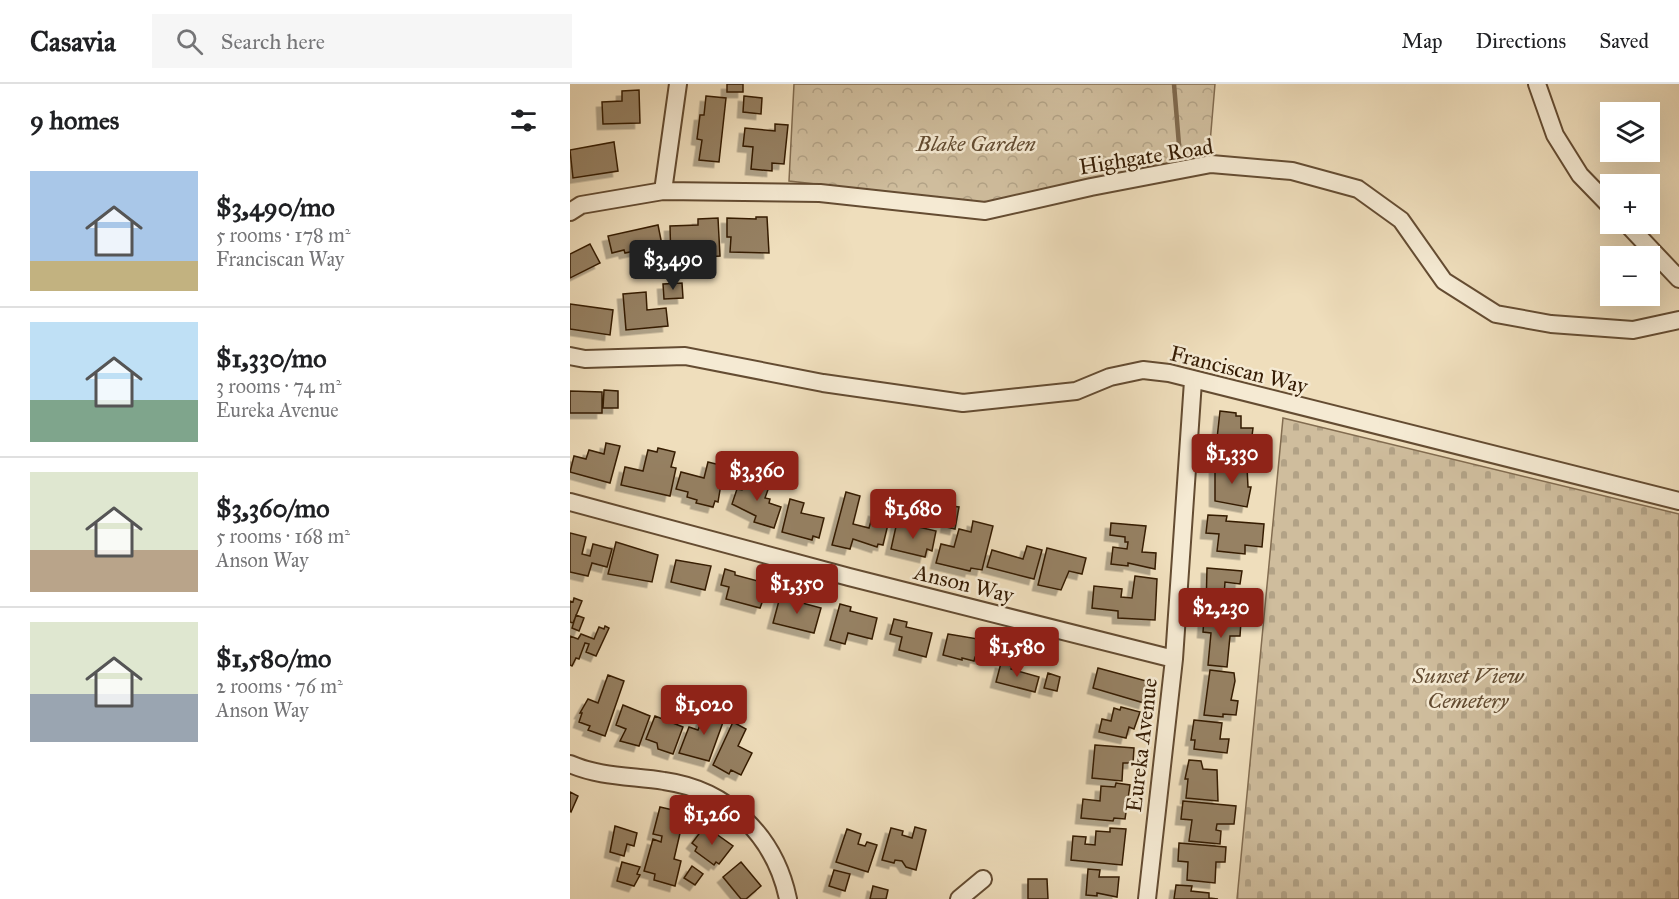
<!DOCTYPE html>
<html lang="en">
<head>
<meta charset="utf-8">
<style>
	:root { --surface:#fff; --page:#f6f6f6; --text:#202124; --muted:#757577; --line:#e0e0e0; --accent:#8f2418 }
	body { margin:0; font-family:"IM FELL Great Primer",serif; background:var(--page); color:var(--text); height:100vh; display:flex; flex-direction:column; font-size:22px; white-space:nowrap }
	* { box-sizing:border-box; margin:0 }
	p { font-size:20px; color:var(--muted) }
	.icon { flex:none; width:33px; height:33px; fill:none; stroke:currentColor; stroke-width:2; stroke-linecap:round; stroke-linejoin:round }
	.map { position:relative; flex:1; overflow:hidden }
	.details { display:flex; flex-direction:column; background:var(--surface); width:570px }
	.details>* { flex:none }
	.buttons { position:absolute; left:1030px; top:18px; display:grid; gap:12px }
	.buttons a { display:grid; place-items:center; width:60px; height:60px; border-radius:0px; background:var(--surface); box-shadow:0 6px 24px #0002; font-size:30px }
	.price { position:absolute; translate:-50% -51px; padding:0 14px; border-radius:6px; background:var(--accent); color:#fff; font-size:20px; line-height:39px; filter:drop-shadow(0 2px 3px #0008) }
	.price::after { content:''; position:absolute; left:50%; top:36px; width:18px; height:14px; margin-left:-9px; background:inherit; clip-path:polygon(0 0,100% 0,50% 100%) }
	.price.on { background:#222; color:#fff }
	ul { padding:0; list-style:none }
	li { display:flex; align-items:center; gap:18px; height:150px; padding:0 30px }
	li+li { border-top:2px solid var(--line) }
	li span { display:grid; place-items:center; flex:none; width:168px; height:120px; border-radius:0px; color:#555 }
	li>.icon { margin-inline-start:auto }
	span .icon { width:72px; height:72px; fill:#fffc; stroke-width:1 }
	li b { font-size:26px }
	h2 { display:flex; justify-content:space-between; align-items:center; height:72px; padding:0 30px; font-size:26px }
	header { display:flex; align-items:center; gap:36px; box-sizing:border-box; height:84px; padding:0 30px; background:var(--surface); border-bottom:2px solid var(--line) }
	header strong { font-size:28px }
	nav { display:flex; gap:33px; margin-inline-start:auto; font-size:21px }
	.search { width:420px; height:54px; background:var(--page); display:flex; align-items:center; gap:15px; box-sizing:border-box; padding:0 21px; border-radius:0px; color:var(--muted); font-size:22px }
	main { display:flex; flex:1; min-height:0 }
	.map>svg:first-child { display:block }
	.forest { fill:url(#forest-crowns); stroke:#826c50; stroke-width:1.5 }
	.cemetery { fill:url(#cemetery-stones); stroke:#826c50; stroke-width:1.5 }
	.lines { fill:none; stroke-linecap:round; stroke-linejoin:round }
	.stream { stroke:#7f694d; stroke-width:4.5 }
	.building { fill:#968164; stroke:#351c04; stroke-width:1.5; filter:url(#shadow) }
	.minor-casing { stroke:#644c32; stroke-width:20 }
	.minor { stroke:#f5ead3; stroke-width:16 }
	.labels { text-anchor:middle; stroke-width:5; stroke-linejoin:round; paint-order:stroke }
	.park-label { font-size:22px; font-style:italic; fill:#634c32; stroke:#f5ead3 }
	.street-label { font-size:22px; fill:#351c04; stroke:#f5ead3 }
</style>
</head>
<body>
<header>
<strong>Casavia</strong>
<div class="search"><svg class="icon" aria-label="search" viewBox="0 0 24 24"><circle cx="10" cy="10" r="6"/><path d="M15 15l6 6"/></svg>Search here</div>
<nav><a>Map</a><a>Directions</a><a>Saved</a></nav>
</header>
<main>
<section class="details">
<h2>9 homes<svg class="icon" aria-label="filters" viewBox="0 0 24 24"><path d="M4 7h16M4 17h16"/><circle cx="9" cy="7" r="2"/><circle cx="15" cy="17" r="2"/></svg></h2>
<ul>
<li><span style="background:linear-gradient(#a9c7e8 75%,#c2b280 0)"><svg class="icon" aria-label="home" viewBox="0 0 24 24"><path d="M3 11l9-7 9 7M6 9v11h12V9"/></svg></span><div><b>$3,490/mo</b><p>5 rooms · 178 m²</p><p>Franciscan Way</p></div></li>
<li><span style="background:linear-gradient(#bfe0f5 65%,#7fa58c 0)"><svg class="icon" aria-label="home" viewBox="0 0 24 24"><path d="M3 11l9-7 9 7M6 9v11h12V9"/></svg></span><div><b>$1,330/mo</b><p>3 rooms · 74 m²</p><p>Eureka Avenue</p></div></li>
<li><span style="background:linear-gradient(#dfe7d0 65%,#b9a48a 0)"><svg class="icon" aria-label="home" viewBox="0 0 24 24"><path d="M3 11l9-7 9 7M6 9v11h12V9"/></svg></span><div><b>$3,360/mo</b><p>5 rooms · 168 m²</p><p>Anson Way</p></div></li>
<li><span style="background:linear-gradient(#dfe7d0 60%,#9aa5b1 0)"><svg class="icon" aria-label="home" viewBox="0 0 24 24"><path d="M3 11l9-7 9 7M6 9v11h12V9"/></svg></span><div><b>$1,580/mo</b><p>2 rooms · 76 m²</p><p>Anson Way</p></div></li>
</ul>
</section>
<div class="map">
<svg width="1109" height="815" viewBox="0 0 1109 815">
	<defs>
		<pattern id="forest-crowns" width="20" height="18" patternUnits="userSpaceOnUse" patternTransform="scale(1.5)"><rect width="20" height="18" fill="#cfbd9d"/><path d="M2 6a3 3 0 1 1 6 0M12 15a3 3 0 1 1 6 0" fill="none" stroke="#b2a286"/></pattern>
		<pattern id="cemetery-stones" width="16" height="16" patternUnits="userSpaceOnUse" patternTransform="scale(1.5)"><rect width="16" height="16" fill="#cfbd9d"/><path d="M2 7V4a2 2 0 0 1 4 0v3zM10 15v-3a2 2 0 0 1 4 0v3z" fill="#b2a286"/></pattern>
		<filter id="shadow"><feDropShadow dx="-5.5" dy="5.5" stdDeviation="0" flood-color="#0004"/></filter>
	</defs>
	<rect width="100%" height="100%" fill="#efdebc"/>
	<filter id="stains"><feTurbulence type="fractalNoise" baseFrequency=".00333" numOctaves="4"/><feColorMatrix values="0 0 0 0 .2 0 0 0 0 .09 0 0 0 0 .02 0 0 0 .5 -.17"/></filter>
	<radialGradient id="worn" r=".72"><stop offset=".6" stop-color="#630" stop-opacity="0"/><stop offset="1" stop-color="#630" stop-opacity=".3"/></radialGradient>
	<path class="forest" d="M 224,0 L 645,0 L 639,71 L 415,119 L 219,97 Z"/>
	<path class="cemetery" d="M 713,334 L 1109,430 L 1109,815 L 667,815 Z"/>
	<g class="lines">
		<path class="stream" d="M 604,0 L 609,61"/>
	</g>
	<path class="building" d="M 157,0 L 173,0 L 173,8 L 157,8 Z
		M 69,6 L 70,39 L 33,40 L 32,18 L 52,17 L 52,7 Z
		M 136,12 L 156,14 L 149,78 L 129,76 L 132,56 L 127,55 L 130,31 L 134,31 Z
		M 174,12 L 192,14 L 191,30 L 173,28 Z
		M 205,40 L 218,41 L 214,80 L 202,79 L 202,87 L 181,85 L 183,63 L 173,62 L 175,44 L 205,47 Z
		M 44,58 L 48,87 L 3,94 L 0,66 Z
		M 186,133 L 197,133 L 199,169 L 160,168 L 161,153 L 157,153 L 157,134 L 186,135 Z
		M 148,134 L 150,172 L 132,173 L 131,167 L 116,167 L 116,177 L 101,178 L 100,142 L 128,141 L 128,135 Z
		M 88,141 L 92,161 L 55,169 L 54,166 L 42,169 L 38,152 Z
		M 20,160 L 30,179 L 0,194 L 0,170 Z
		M 112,199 L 113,214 L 94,215 L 93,200 Z
		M 76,208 L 77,226 L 96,224 L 98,242 L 56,246 L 53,210 Z
		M 0,220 L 43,226 L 40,251 L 0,245 Z
		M 34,306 L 48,307 L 48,324 L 33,324 Z
		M 0,307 L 32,308 L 32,329 L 0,329 Z
		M 650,327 L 666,329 L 666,332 L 671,332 L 671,344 L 683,344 L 679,376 L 645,373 Z
		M 36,359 L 50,362 L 40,399 L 0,388 L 4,372 L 16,375 L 19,366 L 34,370 Z
		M 88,364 L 105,368 L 101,383 L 106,384 L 100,412 L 51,401 L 55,383 L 73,387 L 78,366 L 87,368 Z
		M 138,378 L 154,382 L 148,418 L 145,417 L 143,423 L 126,419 L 127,416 L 117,413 L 118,408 L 106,405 L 111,388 L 134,394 Z
		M 645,380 L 677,383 L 678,403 L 681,403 L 677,423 L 645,417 Z
		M 176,393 L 200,400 L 195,414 L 200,415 L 199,419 L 211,423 L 204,444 L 184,438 L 186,432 L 162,420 L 167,405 L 172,406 Z
		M 276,408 L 290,412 L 283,440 L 299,444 L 304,427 L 320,432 L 313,461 L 308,460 L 307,463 L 283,455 L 280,465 L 262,461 Z
		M 220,415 L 234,419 L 231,429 L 254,434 L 249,454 L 243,452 L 242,456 L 212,448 Z
		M 381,422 L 389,423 L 385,445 L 376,443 Z
		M 638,431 L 657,432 L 656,437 L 694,440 L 692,463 L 675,461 L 675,470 L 647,467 L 649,450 L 636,449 Z
		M 403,437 L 423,442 L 412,486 L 401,484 L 400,487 L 366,479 L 371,460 L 384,463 L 389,445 L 401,448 Z
		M 327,438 L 366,447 L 362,467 L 357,465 L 355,473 L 321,465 Z
		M 541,439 L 576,442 L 572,468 L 586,469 L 585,485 L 558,479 L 558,482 L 541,480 L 543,463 L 557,465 L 558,458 L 555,458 L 555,453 L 540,451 Z
		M 0,449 L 16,453 L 12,470 L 20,472 L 23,460 L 42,465 L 37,483 L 22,479 L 18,492 L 0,488 Z
		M 46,458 L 88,471 L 82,498 L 38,490 Z
		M 457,462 L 472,466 L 464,495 L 417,483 L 422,466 L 453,475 Z
		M 477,464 L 516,474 L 512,490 L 499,487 L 491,506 L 468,501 Z
		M 106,476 L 141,482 L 135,506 L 101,498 Z
		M 637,484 L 672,487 L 670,500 L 655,498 L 653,526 L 636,524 Z
		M 155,485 L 165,488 L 165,491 L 199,500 L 190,524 L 156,515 L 159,503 L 151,501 Z
		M 565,492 L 587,495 L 585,536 L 548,534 L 548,527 L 522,524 L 524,502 L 552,505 L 551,513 L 562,514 Z
		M 210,513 L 251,524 L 244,549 L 203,539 Z
		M 4,514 L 12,517 L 3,539 L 0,538 L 0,517 L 3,518 Z
		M 270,520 L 281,523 L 280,527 L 307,534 L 302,555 L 278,549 L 275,560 L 260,556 Z
		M 6,531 L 14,534 L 9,547 L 2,544 Z
		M 634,534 L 671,537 L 670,552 L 660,552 L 657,583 L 638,581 L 641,549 L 633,548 Z
		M 324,535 L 337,538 L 336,543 L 362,549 L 356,573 L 329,566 L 332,553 L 320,550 Z
		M 35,542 L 39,544 L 26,572 L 16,568 L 19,560 L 15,559 L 9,575 L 6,574 L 2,582 L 0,581 L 0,552 L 8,555 L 11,550 L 24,555 L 29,543 L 34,545 Z
		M 378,550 L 420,557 L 416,575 L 405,573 L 404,577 L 392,574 L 392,576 L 373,571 Z
		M 431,579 L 442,582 L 441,585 L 469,593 L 465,608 L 426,598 Z
		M 528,584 L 580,598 L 574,619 L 523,604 Z
		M 640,586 L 664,589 L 665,597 L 661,616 L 668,617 L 666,631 L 653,630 L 653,633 L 634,631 Z
		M 478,589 L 490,593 L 487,607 L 474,604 Z
		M 38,591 L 54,597 L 35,652 L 18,646 L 20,642 L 9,638 L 12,629 L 10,629 L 18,615 L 28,619 Z
		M 53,621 L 80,632 L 69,662 L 50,657 L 56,645 L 46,641 Z
		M 137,623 L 156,630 L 139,677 L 109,669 L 119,643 L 128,646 Z
		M 551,623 L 570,628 L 564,645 L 559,643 L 556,654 L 529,648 L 532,635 L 541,637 L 544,624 L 550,626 Z
		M 85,632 L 113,643 L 103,670 L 88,665 L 87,659 L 76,655 Z
		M 624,636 L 652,639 L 650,655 L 659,655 L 657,669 L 624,665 L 625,656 L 621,656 Z
		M 163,638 L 176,645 L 168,662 L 182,669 L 171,691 L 161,686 L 159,690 L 143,681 Z
		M 525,661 L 564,664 L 563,679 L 553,679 L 552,697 L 522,694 Z
		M 619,676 L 631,677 L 633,685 L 647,686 L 648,717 L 616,714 L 618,695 L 615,695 Z
		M 546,699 L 560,701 L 555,735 L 544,734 L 543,737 L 511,734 L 513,715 L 530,717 L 531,702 L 545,703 Z
		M 0,708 L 8,712 L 1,728 L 0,727 Z
		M 613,717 L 666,722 L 664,740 L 647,740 L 646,746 L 651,747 L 650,760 L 619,757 L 622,736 L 611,735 Z
		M 90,723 L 112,728 L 107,744 L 111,745 L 104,775 L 111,777 L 105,802 L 84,796 L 85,790 L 74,787 L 83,755 L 91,758 L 92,752 L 83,750 Z
		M 45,742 L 67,749 L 64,762 L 57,760 L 54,772 L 40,768 Z
		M 135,742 L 163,762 L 149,780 L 146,778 L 144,781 L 125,767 L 127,763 L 122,759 Z
		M 345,743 L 356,746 L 346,786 L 336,783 L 332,777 L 325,776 L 324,779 L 312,776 L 321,744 L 333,747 L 332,751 L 342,754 Z
		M 540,744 L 556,745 L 552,781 L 501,776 L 503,752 L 516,753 L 515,760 L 525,761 L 526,747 L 540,748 Z
		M 277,745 L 291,750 L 288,760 L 295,762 L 297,758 L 307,761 L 298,788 L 266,778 Z
		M 609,759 L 656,763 L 655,778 L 646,778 L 645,799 L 617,796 L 618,778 L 608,777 Z
		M 52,778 L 70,783 L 67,790 L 70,791 L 64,802 L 47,797 Z
		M 171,778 L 191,802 L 176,815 L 171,815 L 153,793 Z
		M 122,782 L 133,790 L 125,801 L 114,794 Z
		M 518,785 L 530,786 L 529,793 L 549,793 L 547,813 L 527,809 L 527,812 L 516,811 Z
		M 264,786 L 280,790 L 275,807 L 259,802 Z
		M 458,795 L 477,795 L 478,815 L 458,815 Z
		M 606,801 L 622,802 L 621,807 L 639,809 L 639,814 L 648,815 L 604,815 Z
		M 303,802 L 318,806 L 316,815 L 300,815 Z"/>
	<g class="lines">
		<g class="minor-casing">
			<path id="minor" d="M 967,0 L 985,51 L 1010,91 L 1041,123
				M 93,107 L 108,0
				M 0,128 L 11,121 L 93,107 L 250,109 L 415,127 L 521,103 L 641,80 L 722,87 L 788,105 L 831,136 L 874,197 L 926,230 L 981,240 L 1063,246 L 1109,236
				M 1057,140 L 1109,195
				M 0,272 L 15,275 L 115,272 L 253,299 L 393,319 L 506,307 L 540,293 L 573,286 L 599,289 L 1109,417
				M 0,418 L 279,493 L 604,575
				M 0,680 C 29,693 63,692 94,697 C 159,706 205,753 218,815
				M 389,815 L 413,795
				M 577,815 L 604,575 L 623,297"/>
		</g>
		<use href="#minor" class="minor"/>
	</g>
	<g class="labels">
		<g class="park-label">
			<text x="406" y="67">Blake Garden</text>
			<text x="898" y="599">Sunset View<tspan x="898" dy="25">Cemetery</tspan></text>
		</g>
		<g class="street-label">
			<text transform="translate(576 72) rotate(-9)" y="8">Highgate Road</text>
			<text transform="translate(669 285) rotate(14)" y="8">Franciscan Way</text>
			<text transform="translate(394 499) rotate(14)" y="8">Anson Way</text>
			<text transform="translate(571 661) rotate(-83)" y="8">Eureka Avenue</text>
		</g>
	</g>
	<rect width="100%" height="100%" filter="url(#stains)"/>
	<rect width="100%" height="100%" fill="url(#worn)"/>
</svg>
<div class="buttons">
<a><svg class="icon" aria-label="layers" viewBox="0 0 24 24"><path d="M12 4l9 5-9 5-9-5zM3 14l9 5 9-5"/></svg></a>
<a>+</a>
<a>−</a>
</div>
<b class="price on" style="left:103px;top:207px">$3,490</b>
<b class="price" style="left:662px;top:401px">$1,330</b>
<b class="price" style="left:187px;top:418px">$3,360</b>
<b class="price" style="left:343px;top:456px">$1,680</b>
<b class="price" style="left:227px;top:531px">$1,350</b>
<b class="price" style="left:651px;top:555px">$2,230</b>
<b class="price" style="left:447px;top:594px">$1,580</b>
<b class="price" style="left:134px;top:652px">$1,020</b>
<b class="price" style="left:142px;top:762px">$1,260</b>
</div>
</main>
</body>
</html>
